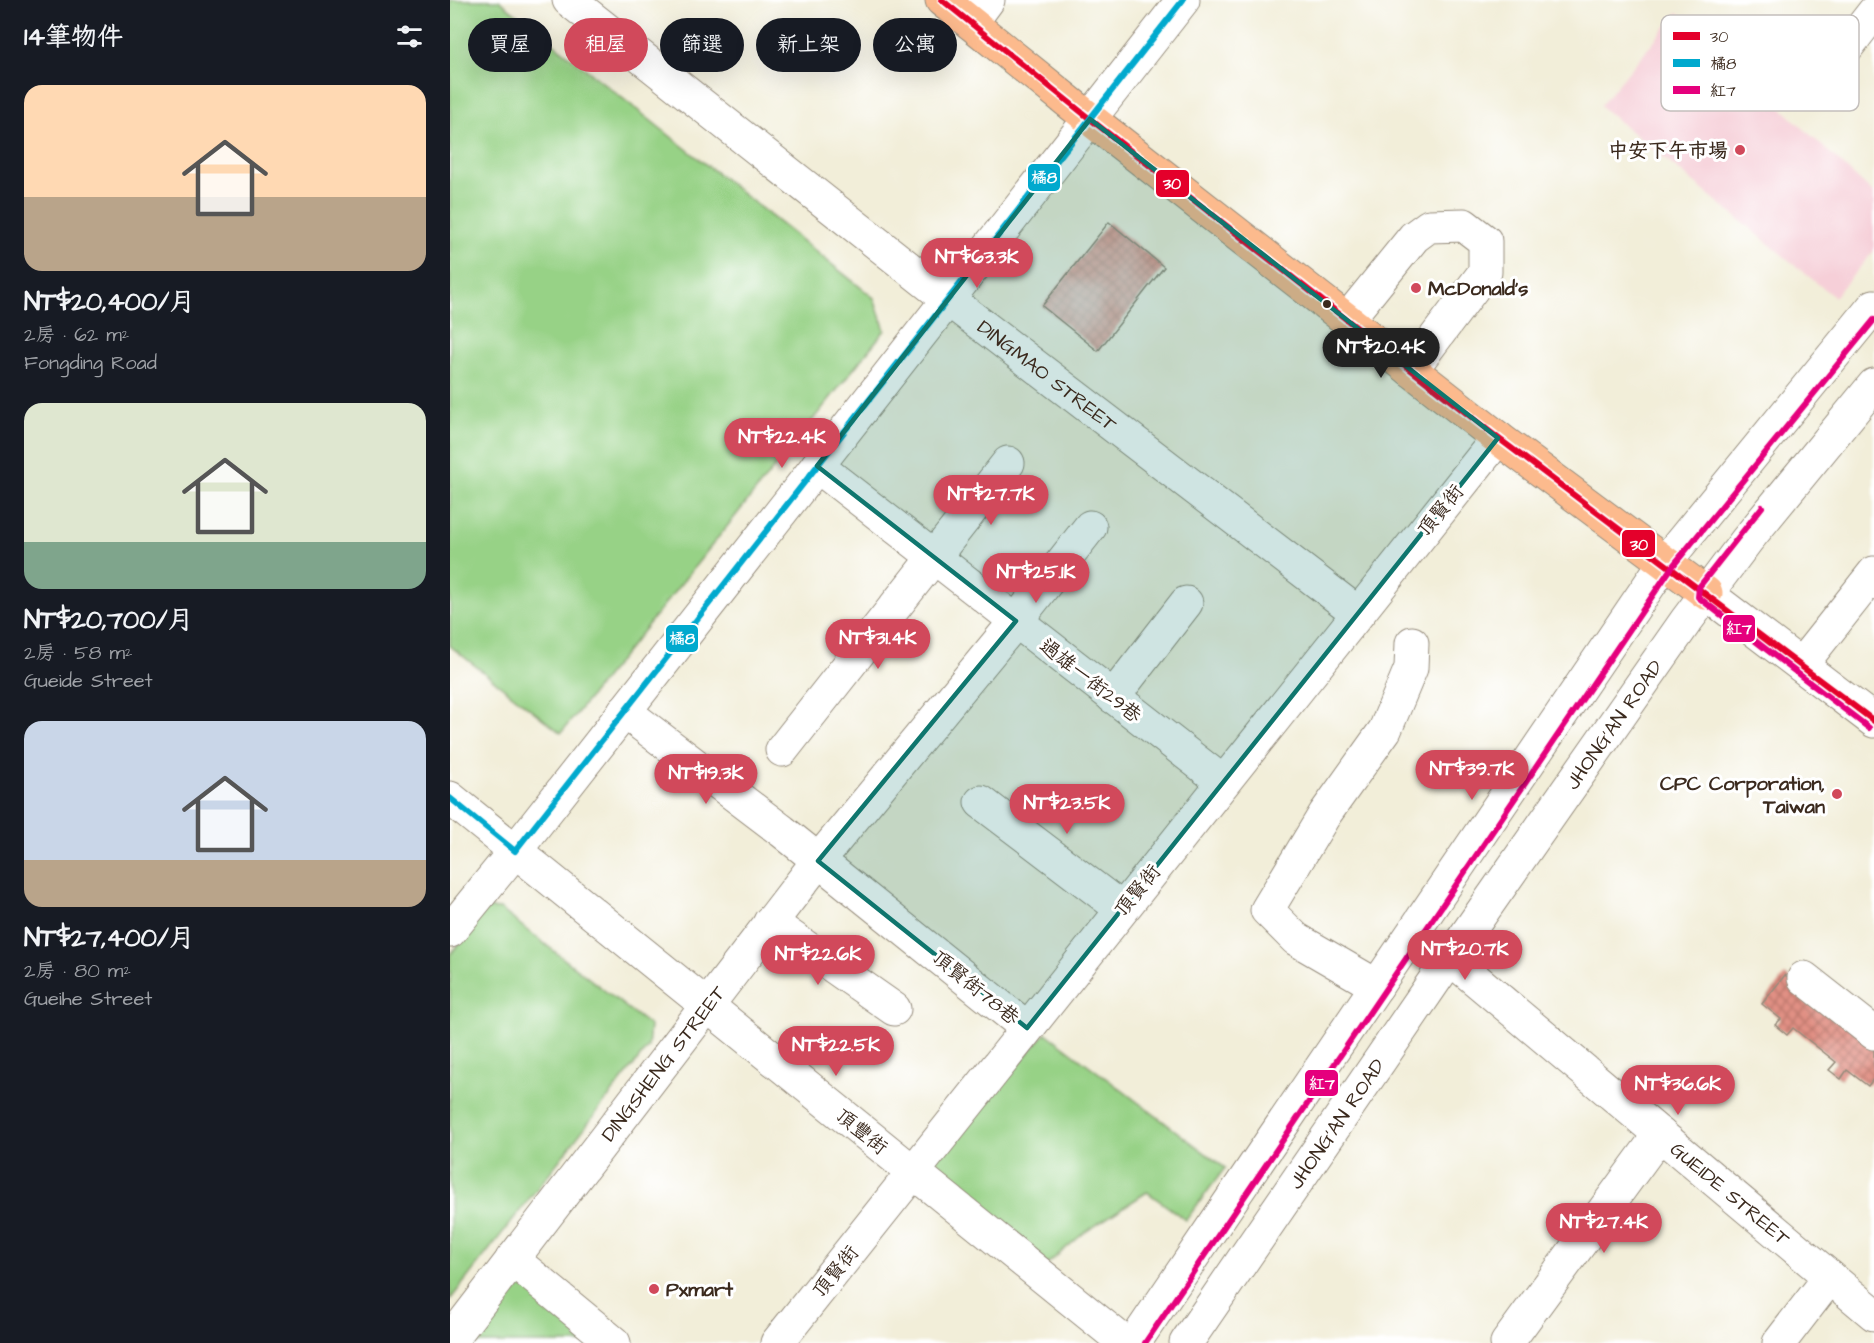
<!DOCTYPE html>
<html lang="zh-TW">
<head>
<meta charset="utf-8">
<style>
	:root { --surface:#171b24; --page:#242831; --text:#f1f3f6; --muted:#9ea1a6; --accent:#d1495b }
	body { margin:0; font-family:"Architects Daughter","LXGW WenKai TC",sans-serif; background:var(--page); color:var(--text); height:100vh; display:flex; flex-direction:column; font-size:22px; white-space:nowrap }
	* { box-sizing:border-box; margin:0 }
	p { font-size:20px; color:var(--muted) }
	.icon { flex:none; width:33px; height:33px; fill:none; stroke:currentColor; stroke-width:2; stroke-linecap:round; stroke-linejoin:round }
	.map { position:relative; flex:1; overflow:hidden }
	.details { display:flex; flex-direction:column; background:var(--surface); width:450px }
	.details>* { flex:none }
	.guide { position:absolute; left:18px; top:18px; width:570px; height:54px; display:flex; gap:12px }
	.price { position:absolute; translate:-50% -51px; padding:0 14px; border-radius:21px; background:var(--accent); color:#fff; font-size:20px; line-height:39px; filter:drop-shadow(0 2px 3px #0008) }
	.price::after { content:''; position:absolute; left:50%; top:36px; width:18px; height:14px; margin-left:-9px; background:inherit; clip-path:polygon(0 0,100% 0,50% 100%) }
	.price.selected { background:#222; color:#fff }
	ul { padding:0; list-style:none }
	li { display:grid; align-content:center; gap:12px; height:318px; padding:0 24px }
	li span { display:grid; place-items:center; height:186px; border-radius:18px; color:#555 }
	li>.icon { margin-inline-start:auto }
	span .icon { width:108px; height:108px; fill:#fffc; stroke-width:1 }
	li b { font-size:26px }
	h2 { display:flex; justify-content:space-between; align-items:center; height:72px; padding:0 24px; font-size:26px }
	.tag { padding:0 21px; border-radius:27px; background:var(--surface); box-shadow:0 6px 24px #0002; font-size:21px; line-height:54px }
	.tag.selected { background:var(--accent); color:#fff }
	main { display:flex; flex:1; min-height:0 }
	.map>svg:first-child { display:block }
	.built { fill:#f6cfd8 }
	.grass { fill:#97d286; stroke:#697e52; stroke-width:1.5 }
	.building { fill:url(#building-cross-hatch) }
	.lines { fill:none; stroke-linecap:round; stroke-linejoin:round }
	.minor-casing { stroke:#968c7c; stroke-width:35 }
	.major-casing { stroke:#968c7c; stroke-width:35 }
	.minor { stroke:#fff; stroke-width:33 }
	.major { stroke:#fcba8d; stroke-width:33 }
	.bus-1-casing { stroke:#fff; stroke-width:10 }
	.bus-2-casing { stroke:#fff; stroke-width:10 }
	.bus-3-casing { stroke:#fff; stroke-width:10 }
	.bus-1 { stroke:#e4002b; stroke-width:6 }
	.bus-2 { stroke:#00a9ce; stroke-width:6 }
	.bus-3 { stroke:#e5007d; stroke-width:6 }
	.marked { fill:#0f766e; fill-opacity:0.2; stroke:#0f766e; stroke-width:4.5; stroke-linejoin:round }
	.poi-dot { fill:#d1495b; stroke:#fff; stroke-width:2 }
	.bus-dot { fill:#3b2a1e; stroke:#fff; stroke-width:2 }
	.labels { text-anchor:middle; stroke-width:6; stroke-linejoin:round; paint-order:stroke }
	.poi-label { font-size:20px; font-weight:bold; fill:#3b2a1e; stroke:#fff; text-anchor:end }
	.street-label { font-size:20px; fill:#3b2a1e; stroke:#fff }
	.key { fill:#fff; stroke:#c4bfbc; stroke-width:1.5 }
	.key-label { font-size:16px; fill:#3b2a1e }
	.line-badge { stroke:#fff; stroke-width:2 }
	.badge-label { font-size:16px; text-anchor:middle; font-weight:bold; fill:#fff }
</style>
</head>
<body>
<main>
<section class="details">
<h2>14筆物件<svg class="icon" aria-label="filters" viewBox="0 0 24 24"><path d="M4 7h16M4 17h16"/><circle cx="9" cy="7" r="2"/><circle cx="15" cy="17" r="2"/></svg></h2>
<ul>
<li><span style="background:linear-gradient(#ffd9b3 60%,#b9a48a 0)"><svg class="icon" aria-label="home" viewBox="0 0 24 24"><path d="M3 11l9-7 9 7M6 9v11h12V9"/></svg></span><div><b>NT$20,400/月</b><p>2房 · 62 m²</p><p>Fongding Road</p></div></li>
<li><span style="background:linear-gradient(#dfe7d0 75%,#7fa58c 0)"><svg class="icon" aria-label="home" viewBox="0 0 24 24"><path d="M3 11l9-7 9 7M6 9v11h12V9"/></svg></span><div><b>NT$20,700/月</b><p>2房 · 58 m²</p><p>Gueide Street</p></div></li>
<li><span style="background:linear-gradient(#c9d6e8 75%,#b9a48a 0)"><svg class="icon" aria-label="home" viewBox="0 0 24 24"><path d="M3 11l9-7 9 7M6 9v11h12V9"/></svg></span><div><b>NT$27,400/月</b><p>2房 · 80 m²</p><p>Gueihe Street</p></div></li>
</ul>
</section>
<div class="map">
<svg width="1424" height="1343" viewBox="0 0 1424 1343">
	<defs>
		<pattern id="building-cross-hatch" width="8" height="8" patternUnits="userSpaceOnUse" patternTransform="scale(1.5)"><rect width="8" height="8" fill="#e19084"/><path d="M0 0l8 8M0 8l8-8" fill="none" stroke="#b8766b"/></pattern>
	</defs>
	<rect width="100%" height="100%" fill="#fff"/>
	<filter id="ink" filterUnits="userSpaceOnUse"><feTurbulence type="fractalNoise" baseFrequency=".0167" numOctaves="2"/><feDisplacementMap in="SourceGraphic" scale="12" xChannelSelector="R" yChannelSelector="G"/><feConvolveMatrix kernelMatrix="1 2 1 2 8 2 1 2 1" color-interpolation-filters="sRGB"/></filter>
	<filter id="wash" filterUnits="userSpaceOnUse"><feTurbulence type="fractalNoise" baseFrequency=".008" numOctaves="4" result="noise"/><feDisplacementMap in="SourceGraphic" scale="24" xChannelSelector="R" yChannelSelector="G"/><feGaussianBlur stdDeviation="1.35" result="paint"/><feColorMatrix in="noise" values="0 0 0 0 0 0 0 0 0 0 0 0 0 0 0 0 0 1.4 0 .05"/><feComposite in="paint" operator="in"/></filter>
	<g filter="url(#wash)">
		<rect width="100%" height="100%" fill="#f2eed9"/>
		<path class="built" d="M 1228,12 L 1424,194 L 1424,251 L 1384,297 L 1150,106 Z"/>
		<path class="grass" d="M 0,0 L 49,0 L 424,298 L 435,330 L 111,733 L 0,646 Z
			M 37,908 L 50,909 L 200,1026 L 198,1047 L 0,1300 L 0,955 Z
			M 596,1033 L 775,1168 L 736,1220 L 697,1192 L 635,1232 L 588,1272 L 471,1173 Z
			M 64,1274 L 149,1343 L 12,1343 Z"/>
		<g id="blocks">
			<path class="building" d="M 659,222 L 714,267 L 648,351 L 592,306 Z
				M 1335,975 L 1424,1044 L 1424,1078 L 1418,1086 L 1397,1070 L 1391,1079 L 1379,1070 L 1386,1062 L 1343,1028 L 1337,1035 L 1325,1025 L 1331,1019 L 1312,1004 Z"/>
		</g>
	</g>
	<g filter="url(#ink)">
		<use href="#blocks" fill-opacity="0" stroke="#968c7c" stroke-width="1.5"/>
		<g class="lines">
			<g class="minor-casing">
				<g id="minor">
					<path id="s1" d="M 119,0 L 499,300 L 908,613"/>
					<path d="M 521,23 L 538,0"/>
					<path d="M 1396,48 L 1424,12"/>
					<path d="M 897,320 L 964,237 L 979,226 L 1014,225 L 1035,241 L 1035,272 L 961,370"/>
					<path d="M 367,466 L 773,782"/>
					<path d="M 1256,593 L 1424,721"/>
					<path d="M 1351,665 L 1424,573"/>
					<path d="M 663,697 L 736,603"/>
					<path d="M 174,711 L 332,831 L 577,1028"/>
					<path d="M 332,750 L 558,463"/>
					<path d="M 0,798 L 675,1343"/>
					<path d="M 531,802 L 672,909"/>
					<path d="M 320,922 L 444,1009"/>
					<path d="M 0,931 L 65,851 L 733,0"/>
					<path id="s2" d="M 1000,958 L 1424,1314"/>
					<path d="M 1354,978 L 1424,1033"/>
					<path d="M 927,986 L 846,939 L 817,910 L 875,814 L 935,730 L 961,668 L 962,643"/>
					<path d="M 62,1259 L 164,1343"/>
					<path id="s3" d="M 0,1341 L 368,861 L 566,621 L 640,527"/>
					<path d="M 327,1343 L 1048,438"/>
					<path d="M 684,1343 L 1215,562 L 1424,306"/>
					<path id="s4" d="M 736,1343 L 1000,958 L 1236,621 L 1297,540 L 1424,385"/>
					<path d="M 1057,1343 L 1210,1134"/>
					<path d="M 1329,1343 L 1380,1277"/>
				</g>
			</g>
			<g class="major-casing">
				<path id="major" d="M 492,0 L 640,119 L 1048,438 L 1256,593"/>
			</g>
			<use href="#minor" class="minor"/>
			<use href="#major" class="major"/>
			<g class="bus-1-casing">
				<path id="bus-1" d="M 492,0 L 640,119 L 1048,438 L 1424,721"/>
			</g>
			<g class="bus-2-casing">
				<path id="bus-2" d="M 0,798 L 65,851
					M 65,851 L 733,0"/>
			</g>
			<g class="bus-3-casing">
				<path id="bus-3" d="M 1312,507 L 1249,587 L 1248,597 L 1419,728
					M 695,1343 L 1222,567 L 1424,320"/>
			</g>
			<use href="#bus-1" class="bus-1"/>
			<use href="#bus-2" class="bus-2"/>
			<use href="#bus-3" class="bus-3"/>
		</g>
	</g>
	<path class="marked" d="M 640,119 L 1048,438 L 577,1028 L 368,861 L 566,621 L 367,466 Z"/>
	<g class="poi-dot">
		<circle cx="1290" cy="150" r="6"/>
		<circle cx="966" cy="288" r="6"/>
		<circle cx="1387" cy="794" r="6"/>
		<circle cx="204" cy="1289" r="6"/>
	</g>
	<circle class="bus-dot" cx="877" cy="304" r="5"/>
	<g class="labels">
		<g class="poi-label">
			<text x="1278" y="157">中安下午市場</text>
			<text x="978" y="295" text-anchor="start">McDonald's</text>
			<text x="1375" y="790">CPC Corporation,<tspan x="1375" dy="23">Taiwan</tspan></text>
			<text x="216" y="1296" text-anchor="start">Pxmart</text>
		</g>
		<g class="street-label">
			<text dy="7" stroke="none"><textPath href="#s1" startOffset="608">DINGMAO STREET</textPath></text>
			<text transform="translate(990 510) rotate(-51)" y="7">頂賢街</text>
			<text transform="translate(641 680) rotate(38)" y="7">過雄一街29巷</text>
			<text dy="7" stroke="none"><textPath href="#s4" startOffset="752">JHONG'AN ROAD</textPath></text>
			<text transform="translate(687 890) rotate(-51)" y="7">頂賢街</text>
			<text transform="translate(526 987) rotate(39)" y="7">頂賢街78巷</text>
			<text dy="7" stroke="none"><textPath href="#s3" startOffset="350">DINGSHENG STREET</textPath></text>
			<text dy="7" stroke="none"><textPath href="#s4" startOffset="266">JHONG'AN ROAD</textPath></text>
			<text transform="translate(412 1131) rotate(39)" y="7">頂豐街</text>
			<text dy="7" stroke="none"><textPath href="#s2" startOffset="366">GUEIDE STREET</textPath></text>
			<text transform="translate(385 1271) rotate(-51)" y="7">頂賢街</text>
		</g>
	</g>
	<rect x="1211" y="15" width="198" height="96" rx="9" class="key"/>
	<rect x="1223" y="32" width="27" height="8" fill="#e4002b"/>
	<rect x="1223" y="59" width="27" height="8" fill="#00a9ce"/>
	<rect x="1223" y="86" width="27" height="8" fill="#e5007d"/>
	<g class="key-label">
		<text x="1260" y="42">30</text>
		<text x="1260" y="69">橘8</text>
		<text x="1260" y="96">紅7</text>
	</g>
	<g class="line-badge">
		<rect x="577" y="163" width="34" height="29" rx="6" fill="#00a9ce"/>
		<rect x="705" y="169" width="35" height="29" rx="6" fill="#e4002b"/>
		<rect x="1171" y="529" width="35" height="29" rx="6" fill="#e4002b"/>
		<rect x="1272" y="614" width="34" height="29" rx="6" fill="#e5007d"/>
		<rect x="215" y="624" width="34" height="29" rx="6" fill="#00a9ce"/>
		<rect x="854" y="1069" width="35" height="28" rx="6" fill="#e5007d"/>
	</g>
	<g class="badge-label">
		<text x="594" y="183">橘8</text>
		<text x="722" y="189">30</text>
		<text x="1189" y="550">30</text>
		<text x="1289" y="634">紅7</text>
		<text x="232" y="644">橘8</text>
		<text x="872" y="1089">紅7</text>
	</g>
</svg>
<b class="price" style="left:527px;top:289px">NT$63.3K</b>
<b class="price selected" style="left:931px;top:379px">NT$20.4K</b>
<b class="price" style="left:332px;top:469px">NT$22.4K</b>
<b class="price" style="left:541px;top:526px">NT$27.7K</b>
<b class="price" style="left:586px;top:604px">NT$25.1K</b>
<b class="price" style="left:428px;top:670px">NT$31.4K</b>
<b class="price" style="left:1022px;top:801px">NT$39.7K</b>
<b class="price" style="left:256px;top:805px">NT$19.3K</b>
<b class="price" style="left:617px;top:835px">NT$23.5K</b>
<b class="price" style="left:1015px;top:981px">NT$20.7K</b>
<b class="price" style="left:368px;top:986px">NT$22.6K</b>
<b class="price" style="left:386px;top:1077px">NT$22.5K</b>
<b class="price" style="left:1228px;top:1116px">NT$36.6K</b>
<b class="price" style="left:1154px;top:1254px">NT$27.4K</b>
<div class="guide">
<a class="tag">買屋</a>
<a class="tag selected">租屋</a>
<a class="tag">篩選</a>
<a class="tag">新上架</a>
<a class="tag">公寓</a>
</div>
</div>
</main>
</body>
</html>
